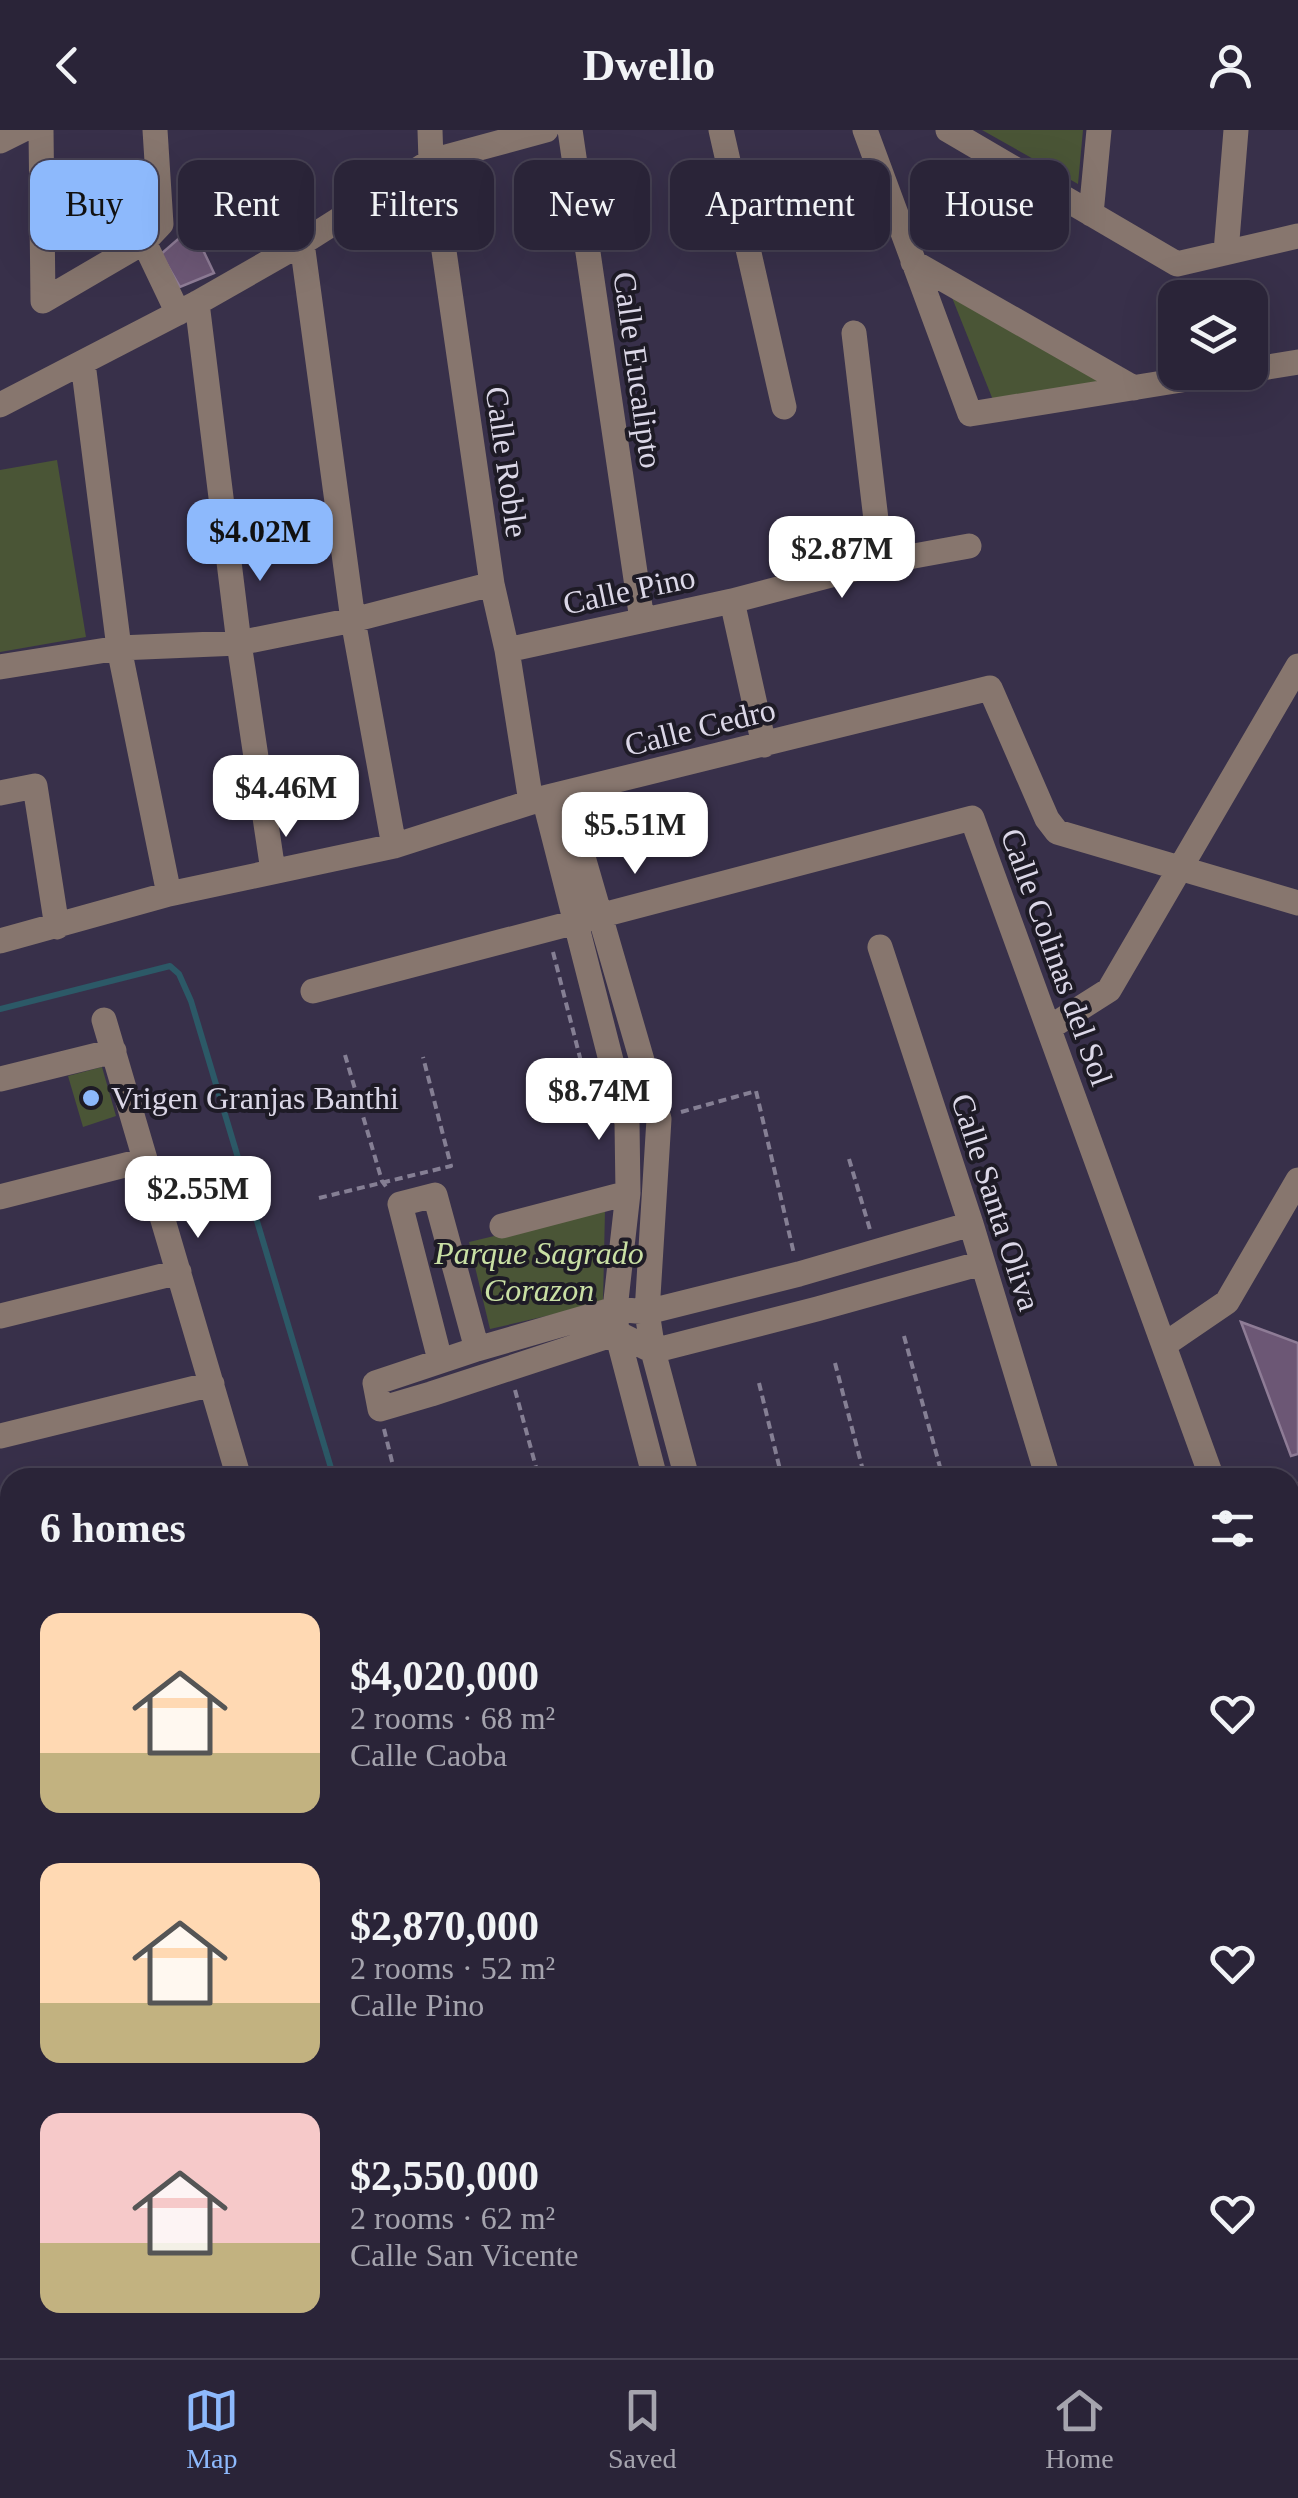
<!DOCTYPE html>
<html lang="en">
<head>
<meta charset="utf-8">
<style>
	:root { --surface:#2a2438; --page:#322c40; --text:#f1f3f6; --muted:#a5a4ae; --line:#464153; --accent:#8db9fc }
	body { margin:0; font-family:"Times New Roman",serif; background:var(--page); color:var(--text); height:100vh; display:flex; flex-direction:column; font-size:38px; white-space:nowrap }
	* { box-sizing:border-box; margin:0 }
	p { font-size:32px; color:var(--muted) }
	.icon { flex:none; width:55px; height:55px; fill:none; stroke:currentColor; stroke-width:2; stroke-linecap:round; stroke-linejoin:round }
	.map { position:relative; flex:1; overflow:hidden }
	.details { position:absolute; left:0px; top:1338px; width:1300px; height:892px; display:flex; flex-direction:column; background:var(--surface); border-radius:30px 30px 0 0; box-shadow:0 10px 40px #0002,0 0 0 2px var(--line) }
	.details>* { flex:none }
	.top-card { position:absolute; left:30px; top:30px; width:1240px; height:90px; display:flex; gap:20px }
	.tools { position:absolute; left:1158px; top:150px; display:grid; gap:20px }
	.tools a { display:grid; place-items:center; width:110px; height:110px; border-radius:20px; background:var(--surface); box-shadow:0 10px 40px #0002,0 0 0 2px var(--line); font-size:50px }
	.price { position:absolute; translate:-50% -85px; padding:0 22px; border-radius:20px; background:#fff; color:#222; font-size:32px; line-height:65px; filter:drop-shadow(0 2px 5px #0008) }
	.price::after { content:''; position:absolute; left:50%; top:60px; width:30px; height:22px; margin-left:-15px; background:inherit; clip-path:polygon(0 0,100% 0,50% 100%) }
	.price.active { background:var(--accent); color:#111 }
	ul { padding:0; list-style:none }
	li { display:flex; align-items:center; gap:30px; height:250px; padding:0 40px }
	li span { display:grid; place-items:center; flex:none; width:280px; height:200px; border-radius:20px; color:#555 }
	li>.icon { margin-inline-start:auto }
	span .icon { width:120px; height:120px; fill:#fffc; stroke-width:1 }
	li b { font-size:42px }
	h2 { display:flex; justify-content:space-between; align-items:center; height:120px; padding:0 40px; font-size:42px }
	.pill { padding:0 35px; border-radius:20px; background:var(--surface); box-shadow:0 10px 40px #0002,0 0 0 2px var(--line); font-size:35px; line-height:90px }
	.pill.active { background:var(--accent); color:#111 }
	header { display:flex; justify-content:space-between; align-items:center; height:130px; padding:0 40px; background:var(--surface); font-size:45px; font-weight:800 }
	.dock { display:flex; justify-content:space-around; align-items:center; height:140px; border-top:2px solid var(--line); background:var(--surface); font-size:28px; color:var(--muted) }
	.dock a { display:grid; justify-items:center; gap:5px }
	.dock .active { color:var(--accent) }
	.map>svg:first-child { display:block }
	.green { fill:#4a5536 }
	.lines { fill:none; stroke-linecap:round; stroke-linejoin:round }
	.stream { stroke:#2c5967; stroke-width:6 }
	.building { fill:#6c5775; stroke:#8e7c96; stroke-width:2.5 }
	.path { stroke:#857f94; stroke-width:4; stroke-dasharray:8 5; stroke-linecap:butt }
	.minor { stroke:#87766e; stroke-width:25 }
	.poi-dot { fill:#8db9fc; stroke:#1e1b26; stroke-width:4 }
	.labels { text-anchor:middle; stroke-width:8; stroke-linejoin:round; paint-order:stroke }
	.street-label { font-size:32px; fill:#dbd7e7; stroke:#1e1b26 }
	.poi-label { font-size:32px; fill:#dbd7e7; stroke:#1e1b26; text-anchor:start }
	.park-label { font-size:32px; font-style:italic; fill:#c9e0a4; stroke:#1e1b26 }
</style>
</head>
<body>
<header><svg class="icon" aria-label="back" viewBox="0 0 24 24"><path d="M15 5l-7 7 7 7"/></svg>Dwello<svg class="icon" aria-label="person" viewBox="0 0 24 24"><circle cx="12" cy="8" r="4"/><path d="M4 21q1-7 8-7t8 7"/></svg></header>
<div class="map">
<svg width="1298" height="2228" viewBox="0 0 1298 2228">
	<rect width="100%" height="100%" fill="#38304a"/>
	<path class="green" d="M 982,0 L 1083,0 L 1078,54 Z
		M 949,160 L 1115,254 L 993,270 Z
		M 57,330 L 86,507 L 0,522 L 0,340 Z
		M 102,937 L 116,986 L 83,997 L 68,946 Z
		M 605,1080 L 603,1173 L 490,1199 L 469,1112 Z"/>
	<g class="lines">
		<path class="stream" d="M 0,879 L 170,836 L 179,844 L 191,871 L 334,1348"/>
	</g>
	<path class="building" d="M 192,97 L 214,143 L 180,157 L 161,124 Z
		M 1241,1192 L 1298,1213 L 1298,1324 L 1291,1326 Z"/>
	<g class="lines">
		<path class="path" d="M 553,822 L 599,1002 L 603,1001
			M 345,925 L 382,1051 L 387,1058
			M 681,982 L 756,961 L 794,1124
			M 849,1029 L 871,1103
			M 319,1068 L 451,1036 L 423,927
			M 904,1206 L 943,1348
			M 835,1233 L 865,1348
			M 759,1253 L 782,1348
			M 515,1260 L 539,1348
			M 384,1299 L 396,1348
			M 451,1337 L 454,1348
			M 1041,2220 L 1044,2228"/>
		<path class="minor" d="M 41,0 L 43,171 L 144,112 L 161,94 L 155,0
			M 430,0 L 431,31 L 492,454 L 507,520 L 531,672
			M 570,0 L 642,490
			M 721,0 L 784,277
			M 865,0 L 970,284 L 1231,242
			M 948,0 L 1177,134 L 1298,106
			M 0,11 L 22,0
			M 1091,84 L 1099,0
			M 144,112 L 178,183
			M 302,113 L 353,490 L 394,716
			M 1226,122 L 1236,0
			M 913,132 L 1134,258
			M 197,173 L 239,513 L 273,741
			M 854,203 L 881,432
			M 83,233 L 119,518 L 169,764
			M 1250,240 L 1298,232
			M 0,275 L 197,173 L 302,113 L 431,31 L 546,0
			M 732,471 L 764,615
			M 507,520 L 732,471 L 881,432 L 969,416
			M 0,537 L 119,518 L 239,513 L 353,490 L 492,454
			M 0,663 L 35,656 L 57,797
			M 565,665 L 659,989 L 647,1182 L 653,1221 L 687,1348
			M 544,668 L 627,993 L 628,1063 L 615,1179 L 617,1203 L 655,1348
			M 0,811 L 169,764 L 394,716 L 544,668 L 990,558 L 1047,689 L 1057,702 L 1298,773
			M 880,817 L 971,1094 L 1048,1348
			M 313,861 L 972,688 L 1212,1348
			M 104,890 L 239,1348
			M 1049,898 L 1109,860 L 1298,536
			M 0,949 L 114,921
			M 0,1067 L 145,1030
			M 971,1094 L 799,1144 L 647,1182 L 615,1179 L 477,1219 L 375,1253 L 380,1279 L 431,1264 L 617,1203 L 653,1221 L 817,1179 L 982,1133
			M 502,1096 L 628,1063
			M 0,1186 L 179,1142
			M 1164,1215 L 1227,1172 L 1298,1050
			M 440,1230 L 400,1074 L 435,1065 L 477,1219
			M 0,1306 L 212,1254
			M 1290,1362 L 1298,1385
			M 0,1427 L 10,1424
			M 1290,1439 L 1298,1462
			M 0,1541 L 10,1539
			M 1290,1601 L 1298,1598
			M 0,1684 L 10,1688
			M 1290,1728 L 1298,1725
			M 1290,1858 L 1298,1856
			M 0,1873 L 10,1877
			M 1290,1984 L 1298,1982
			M 0,2059 L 10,2063
			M 0,2085 L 10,2089
			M 1290,2111 L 1298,2108
			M 122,2220 L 125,2228
			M 147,2220 L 149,2228
			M 398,2220 L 400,2228
			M 633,2220 L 636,2228
			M 944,2220 L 946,2228
			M 976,2220 L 979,2228"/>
	</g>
	<circle class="poi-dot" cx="91" cy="968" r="10"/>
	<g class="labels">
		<g class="street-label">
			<text transform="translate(638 240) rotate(82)" y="11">Calle Eucalipto</text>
			<text transform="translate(507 332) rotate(82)" y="11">Calle Roble</text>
			<text transform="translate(629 460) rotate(-12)" y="11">Calle Pino</text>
			<text transform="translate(700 597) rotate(-14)" y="11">Calle Cedro</text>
			<text transform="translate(1057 827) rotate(70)" y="11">Calle Colinas del Sol</text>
			<text transform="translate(996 1072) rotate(72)" y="11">Calle Santa Oliva</text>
		</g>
		<g class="poi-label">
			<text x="111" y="979">Vrigen Granjas Banthi</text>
		</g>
		<g class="park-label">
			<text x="539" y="1134">Parque Sagrado<tspan x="539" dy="37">Corazon</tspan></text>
		</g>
	</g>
</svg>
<div class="tools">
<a><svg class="icon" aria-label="layers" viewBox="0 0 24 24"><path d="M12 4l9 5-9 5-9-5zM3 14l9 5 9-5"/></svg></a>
</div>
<b class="price active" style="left:260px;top:454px">$4.02M</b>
<b class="price" style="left:842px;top:471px">$2.87M</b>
<b class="price" style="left:286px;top:710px">$4.46M</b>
<b class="price" style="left:635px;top:747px">$5.51M</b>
<b class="price" style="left:599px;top:1013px">$8.74M</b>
<b class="price" style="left:198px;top:1111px">$2.55M</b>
<div class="top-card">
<a class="pill active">Buy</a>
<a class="pill">Rent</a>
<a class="pill">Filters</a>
<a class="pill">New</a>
<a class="pill">Apartment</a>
<a class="pill">House</a>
</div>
<section class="details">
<h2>6 homes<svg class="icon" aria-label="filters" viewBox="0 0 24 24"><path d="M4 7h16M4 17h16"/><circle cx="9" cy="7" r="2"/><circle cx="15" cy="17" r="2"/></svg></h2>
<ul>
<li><span style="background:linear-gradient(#ffd9b3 70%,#c2b280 0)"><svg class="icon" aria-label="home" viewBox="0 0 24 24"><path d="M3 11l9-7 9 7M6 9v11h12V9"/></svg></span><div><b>$4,020,000</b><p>2 rooms · 68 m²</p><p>Calle Caoba</p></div><svg class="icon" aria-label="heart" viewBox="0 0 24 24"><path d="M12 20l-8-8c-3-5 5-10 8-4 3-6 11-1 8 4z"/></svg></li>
<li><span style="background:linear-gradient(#ffd9b3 70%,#c2b280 0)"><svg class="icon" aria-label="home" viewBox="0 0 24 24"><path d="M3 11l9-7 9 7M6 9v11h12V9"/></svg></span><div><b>$2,870,000</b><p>2 rooms · 52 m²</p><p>Calle Pino</p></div><svg class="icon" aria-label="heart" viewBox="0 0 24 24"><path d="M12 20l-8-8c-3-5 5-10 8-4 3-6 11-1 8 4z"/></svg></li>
<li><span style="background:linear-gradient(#f6c9c9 65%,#c2b280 0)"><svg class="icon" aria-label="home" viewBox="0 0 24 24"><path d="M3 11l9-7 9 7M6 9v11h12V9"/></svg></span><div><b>$2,550,000</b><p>2 rooms · 62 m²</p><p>Calle San Vicente</p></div><svg class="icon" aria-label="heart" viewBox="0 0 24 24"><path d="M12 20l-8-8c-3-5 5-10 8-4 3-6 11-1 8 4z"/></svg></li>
</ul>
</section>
</div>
<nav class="dock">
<a class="active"><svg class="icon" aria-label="map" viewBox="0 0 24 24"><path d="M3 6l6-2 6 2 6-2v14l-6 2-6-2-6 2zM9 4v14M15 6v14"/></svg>Map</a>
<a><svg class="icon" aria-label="saved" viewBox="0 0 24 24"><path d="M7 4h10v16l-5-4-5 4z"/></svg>Saved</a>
<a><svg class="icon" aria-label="home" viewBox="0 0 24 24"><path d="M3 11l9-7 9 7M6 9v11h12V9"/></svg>Home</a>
</nav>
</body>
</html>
